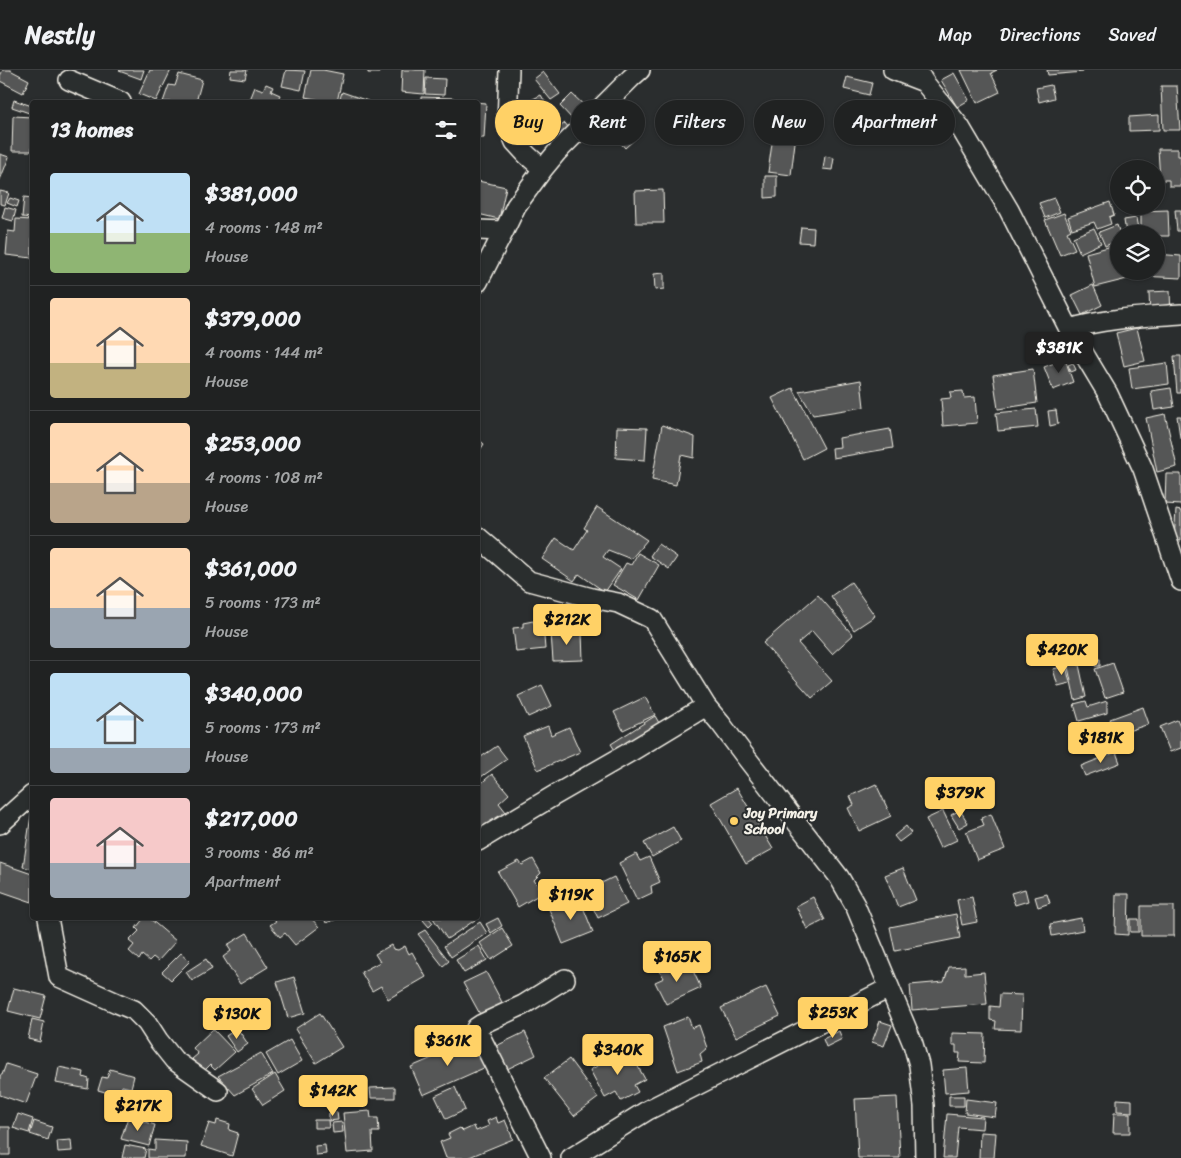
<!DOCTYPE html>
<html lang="en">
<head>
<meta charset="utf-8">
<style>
	:root { --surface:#202222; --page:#2d2f2f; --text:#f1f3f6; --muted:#a2a4a5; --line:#3d3f40; --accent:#ffd166 }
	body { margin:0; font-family:Sriracha,sans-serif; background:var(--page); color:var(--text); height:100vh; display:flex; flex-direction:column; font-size:19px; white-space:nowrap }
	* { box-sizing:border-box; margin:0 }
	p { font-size:16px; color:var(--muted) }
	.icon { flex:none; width:28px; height:28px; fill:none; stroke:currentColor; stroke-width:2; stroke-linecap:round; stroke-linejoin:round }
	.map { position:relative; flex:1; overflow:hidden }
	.sheet { position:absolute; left:30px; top:30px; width:450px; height:820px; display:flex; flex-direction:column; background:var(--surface); border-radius:5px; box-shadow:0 1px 4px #0004,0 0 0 1px var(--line) }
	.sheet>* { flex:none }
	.hud { position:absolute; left:495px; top:30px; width:475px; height:45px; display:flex; gap:10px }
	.fabs { position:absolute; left:1110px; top:90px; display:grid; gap:10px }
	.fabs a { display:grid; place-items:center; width:55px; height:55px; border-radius:50%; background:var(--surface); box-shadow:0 1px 4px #0004,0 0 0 1px var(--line); font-size:25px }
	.price { position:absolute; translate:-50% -42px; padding:0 11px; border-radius:5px; background:var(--accent); color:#111; font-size:16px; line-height:32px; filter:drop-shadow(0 1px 2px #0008) }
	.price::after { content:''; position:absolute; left:50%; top:30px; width:15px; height:11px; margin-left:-8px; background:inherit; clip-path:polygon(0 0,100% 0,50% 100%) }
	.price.active { background:#222; color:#fff }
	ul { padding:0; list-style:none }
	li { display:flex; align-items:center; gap:15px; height:125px; padding:0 20px }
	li+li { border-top:1px solid var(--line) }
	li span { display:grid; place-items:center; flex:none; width:140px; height:100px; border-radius:5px; color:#555 }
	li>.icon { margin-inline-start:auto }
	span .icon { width:60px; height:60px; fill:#fffc; stroke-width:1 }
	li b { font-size:21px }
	h2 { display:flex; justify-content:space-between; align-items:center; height:60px; padding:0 20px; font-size:21px }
	.pill { padding:0 18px; border-radius:22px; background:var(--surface); box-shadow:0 1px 4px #0004,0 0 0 1px var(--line); font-size:18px; line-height:45px }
	.pill.active { background:var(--accent); color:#111 }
	header { display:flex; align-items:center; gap:30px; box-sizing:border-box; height:70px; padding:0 25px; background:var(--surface); border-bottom:1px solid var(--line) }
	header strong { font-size:24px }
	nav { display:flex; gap:28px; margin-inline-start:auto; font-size:18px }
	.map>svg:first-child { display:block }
	.building { fill:#555756; stroke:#f4f1e8 }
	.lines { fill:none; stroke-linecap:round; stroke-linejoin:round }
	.street-casing { stroke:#f4f1e8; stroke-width:22 }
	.street { stroke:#2a2d2e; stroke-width:19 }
	.poi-dot { fill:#ffd166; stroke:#2a2d2e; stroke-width:2 }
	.labels { text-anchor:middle; stroke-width:4; stroke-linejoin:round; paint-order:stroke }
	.poi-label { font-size:14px; font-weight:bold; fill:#f4f1e8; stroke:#2a2d2e; text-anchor:start }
</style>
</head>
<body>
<header>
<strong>Nestly</strong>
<nav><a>Map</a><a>Directions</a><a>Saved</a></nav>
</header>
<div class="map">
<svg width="1181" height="1088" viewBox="0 0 1181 1088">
	<rect width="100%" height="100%" fill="#2a2d2e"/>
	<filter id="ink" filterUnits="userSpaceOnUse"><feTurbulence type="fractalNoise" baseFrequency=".02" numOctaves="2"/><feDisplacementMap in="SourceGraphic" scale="10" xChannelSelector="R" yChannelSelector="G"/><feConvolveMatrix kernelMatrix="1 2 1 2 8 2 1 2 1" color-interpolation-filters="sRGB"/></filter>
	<g filter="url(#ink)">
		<path class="building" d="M 3,0 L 10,0 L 29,10 L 23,23 L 0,11 L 0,6 Z
			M 120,0 L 144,0 L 141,9 L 119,1 Z
			M 150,0 L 171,0 L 156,31 L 139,24 Z
			M 231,0 L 247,0 L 245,9 L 230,7 Z
			M 286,0 L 305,1 L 301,20 L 282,16 Z
			M 311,0 L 323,0 L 343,4 L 337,32 L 331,32 L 305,27 Z
			M 368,0 L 379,0 L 379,3 L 368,3 Z
			M 402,0 L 425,0 L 424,24 L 401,22 Z
			M 961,0 L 997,0 L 991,3 L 1000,22 L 977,33 Z
			M 1047,0 L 1083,0 L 1083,2 L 1048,5 Z
			M 543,2 L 560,24 L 551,30 L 534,9 Z
			M 954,3 L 969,30 L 957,37 L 941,10 Z
			M 179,4 L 202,10 L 196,32 L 163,32 L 169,15 L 175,16 Z
			M 847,7 L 872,13 L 869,25 L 844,19 Z
			M 426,8 L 445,9 L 444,25 L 425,24 Z
			M 266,14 L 273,17 L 271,21 L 280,25 L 277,32 L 249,32 L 255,17 L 263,20 Z
			M 1051,15 L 1054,28 L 1039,32 L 1036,18 Z
			M 1161,16 L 1177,16 L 1180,60 L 1163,60 Z
			M 342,22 L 368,31 L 368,32 L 339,32 Z
			M 572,24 L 587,38 L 574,51 L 560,36 Z
			M 541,25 L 547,35 L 521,49 L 515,38 Z
			M 421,27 L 454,28 L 454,32 L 421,32 Z
			M 14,30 L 32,36 L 32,44 L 12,37 Z
			M 459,31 L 486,33 L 484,68 L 478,68 L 478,32 L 459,32 Z
			M 776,45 L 798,48 L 791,105 L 768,102 Z
			M 1159,45 L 1159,60 L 1129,61 L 1129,47 Z
			M 13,46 L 32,47 L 32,81 L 12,81 Z
			M 565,53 L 571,61 L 563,67 L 557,59 Z
			M 622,54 L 635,69 L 625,78 L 612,63 Z
			M 608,57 L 613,65 L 597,74 L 593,66 Z
			M 1158,79 L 1178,79 L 1178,86 L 1181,86 L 1181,116 L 1169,116 L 1169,110 L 1160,110 Z
			M 0,84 L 9,87 L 0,110 Z
			M 825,86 L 834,88 L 832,100 L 823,99 Z
			M 765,106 L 777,106 L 777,127 L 765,128 Z
			M 478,111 L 506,117 L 499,149 L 478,144 Z
			M 663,120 L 664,153 L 636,153 L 635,121 Z
			M 0,121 L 9,123 L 5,135 L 0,134 Z
			M 24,127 L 32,128 L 32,148 L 22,147 Z
			M 10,128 L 19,131 L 17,137 L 7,133 Z
			M 1054,128 L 1060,142 L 1045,148 L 1039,133 Z
			M 1110,132 L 1114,145 L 1109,147 L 1111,154 L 1097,159 L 1094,152 L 1072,159 L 1068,147 Z
			M 5,137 L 16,140 L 13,151 L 2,148 Z
			M 1168,140 L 1169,166 L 1156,166 L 1156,164 L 1141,164 L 1141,141 Z
			M 1175,140 L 1181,140 L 1181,161 L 1177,161 Z
			M 1064,143 L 1071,160 L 1067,162 L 1075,179 L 1060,185 L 1045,150 Z
			M 1136,148 L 1139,164 L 1126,164 L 1124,150 Z
			M 16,149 L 32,150 L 32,188 L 6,185 L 8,161 L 15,162 Z
			M 1117,155 L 1120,164 L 1119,164 L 1119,170 L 1105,176 L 1099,162 Z
			M 801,157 L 814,158 L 813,173 L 799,172 Z
			M 1094,158 L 1101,173 L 1080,183 L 1073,167 Z
			M 1112,176 L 1116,193 L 1119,192 L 1119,201 L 1125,201 L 1127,209 L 1095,217 L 1086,183 Z
			M 1156,184 L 1181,186 L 1181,208 L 1141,206 L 1142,201 L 1156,201 Z
			M 664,203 L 664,219 L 655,220 L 654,204 Z
			M 1093,215 L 1102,235 L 1082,245 L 1072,225 Z
			M 1170,221 L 1171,246 L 1150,248 L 1149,222 Z
			M 1137,258 L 1145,291 L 1124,296 L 1116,263 Z
			M 1174,286 L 1181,286 L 1181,323 L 1177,323 Z
			M 1065,289 L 1073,312 L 1053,320 L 1044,297 Z
			M 1073,293 L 1076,300 L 1071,302 L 1068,295 Z
			M 1167,293 L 1169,314 L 1132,319 L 1129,298 Z
			M 1033,299 L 1037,333 L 998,339 L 993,305 Z
			M 861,310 L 864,337 L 813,345 L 799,321 Z
			M 793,318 L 824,378 L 803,389 L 772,328 Z
			M 1171,318 L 1174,337 L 1154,340 L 1151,321 Z
			M 963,321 L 964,328 L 975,327 L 977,353 L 943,356 L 941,329 L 951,328 L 950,322 Z
			M 1036,339 L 1038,357 L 998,361 L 996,343 Z
			M 1056,340 L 1058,354 L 1050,356 L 1048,341 Z
			M 1165,344 L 1177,397 L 1157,402 L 1146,348 Z
			M 1177,346 L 1181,346 L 1181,367 L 1180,367 Z
			M 662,355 L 695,367 L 694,388 L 681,385 L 676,415 L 652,410 Z
			M 617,357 L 647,358 L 645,390 L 616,388 Z
			M 890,359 L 893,378 L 833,388 L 832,378 L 840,377 L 839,368 Z
			M 478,369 L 484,374 L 478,383 Z
			M 1166,404 L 1181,404 L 1181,435 L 1165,434 Z
			M 597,437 L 647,470 L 631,489 L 608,480 L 603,487 L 621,499 L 605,522 L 579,504 L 574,511 L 542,489 L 556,468 L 574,480 L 587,460 L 584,458 Z
			M 1176,440 L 1181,441 L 1181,471 L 1174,470 Z
			M 658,474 L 677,487 L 669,499 L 650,486 Z
			M 638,483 L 659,495 L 639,530 L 613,515 L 626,493 L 631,495 Z
			M 851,512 L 875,546 L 854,560 L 831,526 Z
			M 818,525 L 853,565 L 832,584 L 812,561 L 798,573 L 832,611 L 812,628 L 763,573 Z
			M 533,551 L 535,555 L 543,554 L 545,579 L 516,582 L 513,558 L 523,557 L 523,553 Z
			M 560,557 L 571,557 L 571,564 L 582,563 L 583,590 L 553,591 L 551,563 L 560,563 Z
			M 1076,581 L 1086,627 L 1075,630 L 1065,583 Z
			M 1095,589 L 1100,589 L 1100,596 L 1095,596 Z
			M 1113,593 L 1123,622 L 1105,628 L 1095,599 Z
			M 1066,596 L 1070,613 L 1058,616 L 1053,599 Z
			M 542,615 L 552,636 L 528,647 L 518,626 Z
			M 645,627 L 655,645 L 623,660 L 614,642 Z
			M 1086,631 L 1088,637 L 1107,631 L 1107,643 L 1079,651 L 1074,634 Z
			M 1143,637 L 1149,654 L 1116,665 L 1110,649 Z
			M 655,646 L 662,658 L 618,685 L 611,674 Z
			M 1177,650 L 1181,659 L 1181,678 L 1170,682 L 1160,657 Z
			M 548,656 L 551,665 L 569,657 L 580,682 L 538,700 L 523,666 Z
			M 497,676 L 507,689 L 478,709 L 478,689 Z
			M 1116,682 L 1120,693 L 1085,706 L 1081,696 Z
			M 492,704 L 509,724 L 499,733 L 506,742 L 483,761 L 478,755 L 478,716 Z
			M 876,714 L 891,746 L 859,761 L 848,738 L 854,735 L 850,726 Z
			M 737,718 L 773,779 L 746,794 L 711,733 Z
			M 32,739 L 32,799 L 23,797 Z
			M 960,740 L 968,753 L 959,758 L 951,745 Z
			M 943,741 L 957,770 L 940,778 L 926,749 Z
			M 991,744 L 1005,779 L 977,790 L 966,762 L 984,755 L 981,748 Z
			M 906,756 L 911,763 L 899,772 L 894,766 Z
			M 673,757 L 681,771 L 652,787 L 644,773 Z
			M 636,784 L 640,791 L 649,787 L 660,812 L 651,816 L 652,823 L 637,830 L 619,793 Z
			M 533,789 L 541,803 L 534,810 L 542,823 L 518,837 L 498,802 L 519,791 L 522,795 Z
			M 0,793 L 32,804 L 32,832 L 0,821 Z
			M 903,798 L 916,830 L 898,837 L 885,805 Z
			M 614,807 L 627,834 L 598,848 L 585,821 Z
			M 1025,819 L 1028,831 L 1015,835 L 1011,823 Z
			M 1047,824 L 1050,833 L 1038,837 L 1035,827 Z
			M 1116,824 L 1129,824 L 1128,865 L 1115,864 Z
			M 579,827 L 593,862 L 563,874 L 549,839 Z
			M 813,827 L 825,850 L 807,859 L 796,836 Z
			M 972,827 L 977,852 L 962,855 L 957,830 Z
			M 1141,836 L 1174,836 L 1174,866 L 1141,866 Z
			M 956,844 L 960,868 L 895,881 L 890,857 Z
			M 144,848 L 149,848 L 176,871 L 158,891 L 153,887 L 149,891 L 142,885 L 139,890 L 129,881 L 134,875 L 129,871 L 139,861 L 136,858 Z
			M 273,848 L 311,848 L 319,857 L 295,875 L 285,863 L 280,867 L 270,855 L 276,851 Z
			M 324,848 L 340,848 L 326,853 Z
			M 426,848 L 429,848 L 433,853 L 429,857 L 423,850 Z
			M 433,848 L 478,848 L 447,869 Z
			M 498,848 L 502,856 L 491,863 L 486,854 Z
			M 1081,848 L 1083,860 L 1052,866 L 1050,854 Z
			M 1130,849 L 1139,849 L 1139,862 L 1130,862 Z
			M 480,852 L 487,863 L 451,887 L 444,876 Z
			M 502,858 L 513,876 L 491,890 L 480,873 Z
			M 425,860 L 449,891 L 443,896 L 418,864 Z
			M 247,863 L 268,897 L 240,914 L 223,887 L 231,881 L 227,875 Z
			M 391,875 L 393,879 L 398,880 L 405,876 L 409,884 L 412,882 L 426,907 L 388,929 L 381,916 L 372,921 L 361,902 L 380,892 L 375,884 Z
			M 479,876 L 487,890 L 464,903 L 456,890 Z
			M 181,883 L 190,891 L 171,910 L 162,902 Z
			M 206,889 L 212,899 L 192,911 L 186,902 Z
			M 689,892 L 701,918 L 666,934 L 655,912 L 664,908 L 660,901 L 672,895 L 674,899 Z
			M 965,896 L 965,904 L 984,902 L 987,934 L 912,940 L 910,915 L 944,912 L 949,897 Z
			M 486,902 L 503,934 L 481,946 L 463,913 Z
			M 294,907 L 305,943 L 288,948 L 277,912 Z
			M 766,917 L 780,946 L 736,967 L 721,938 Z
			M 14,918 L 46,926 L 40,949 L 8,941 Z
			M 1000,924 L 1022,925 L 1021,960 L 995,959 L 996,951 L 990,950 L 990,936 L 999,937 Z
			M 320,943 L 342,977 L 316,993 L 295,959 Z
			M 688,947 L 692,958 L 699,955 L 707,978 L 700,984 L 702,992 L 678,1001 L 663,957 Z
			M 32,949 L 44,952 L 40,972 L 28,969 Z
			M 880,951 L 892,955 L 884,976 L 872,972 Z
			M 237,958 L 248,974 L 237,982 L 226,966 Z
			M 213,959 L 235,982 L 215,1000 L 210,995 L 203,1002 L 192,989 L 198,984 L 193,978 Z
			M 839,961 L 842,969 L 826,977 L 823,969 Z
			M 525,962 L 536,985 L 501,1002 L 490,979 Z
			M 952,963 L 985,964 L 984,993 L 959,992 L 960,983 L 956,983 L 956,975 L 952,975 Z
			M 290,970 L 302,991 L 278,1005 L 266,984 Z
			M 474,970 L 486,997 L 423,1025 L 411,997 Z
			M 628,979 L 645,1009 L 634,1015 L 638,1022 L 621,1031 L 616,1022 L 605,1028 L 590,1000 Z
			M 261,983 L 273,1004 L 235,1025 L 218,1006 Z
			M 569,989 L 598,1028 L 574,1046 L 544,1008 Z
			M 6,994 L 37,1004 L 26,1034 L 0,1025 L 0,1005 L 2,1005 Z
			M 59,997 L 84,1002 L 83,1007 L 89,1009 L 88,1019 L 56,1013 Z
			M 967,998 L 969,1021 L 945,1023 L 943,1000 Z
			M 110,999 L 134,1006 L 131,1018 L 122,1016 L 119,1026 L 98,1020 L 102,1007 L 107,1008 Z
			M 275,1004 L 285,1021 L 263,1035 L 252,1019 Z
			M 395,1017 L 395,1028 L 371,1028 L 370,1018 Z
			M 455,1017 L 465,1040 L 446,1049 L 435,1026 Z
			M 949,1026 L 964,1026 L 964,1036 L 949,1036 Z
			M 897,1027 L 900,1088 L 858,1088 L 855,1029 Z
			M 966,1029 L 997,1033 L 995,1047 L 965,1043 Z
			M 1117,1029 L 1132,1030 L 1132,1042 L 1117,1041 Z
			M 370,1041 L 371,1048 L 378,1048 L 379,1062 L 372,1062 L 373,1081 L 347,1083 L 343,1043 Z
			M 337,1042 L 338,1050 L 329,1051 L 329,1043 Z
			M 1114,1043 L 1130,1043 L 1130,1063 L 1113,1063 Z
			M 18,1044 L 33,1049 L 29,1063 L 13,1058 Z
			M 947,1044 L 983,1047 L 982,1059 L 958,1057 L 955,1088 L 943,1088 Z
			M 128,1047 L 155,1055 L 149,1076 L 121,1069 Z
			M 496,1047 L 498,1053 L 505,1050 L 513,1069 L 467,1088 L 446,1088 L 440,1072 L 450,1068 L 448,1064 L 460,1058 L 463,1061 L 474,1056 L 476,1061 L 489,1056 L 487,1051 Z
			M 217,1050 L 230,1054 L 229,1060 L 238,1063 L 232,1086 L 201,1076 L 209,1053 L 216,1055 Z
			M 314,1050 L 328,1050 L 329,1058 L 314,1058 Z
			M 34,1051 L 52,1057 L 48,1070 L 30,1064 Z
			M 342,1052 L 343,1062 L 333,1063 L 332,1053 Z
			M 0,1057 L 10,1057 L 10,1085 L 0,1085 Z
			M 980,1062 L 996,1063 L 994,1088 L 979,1088 Z
			M 71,1070 L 72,1081 L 58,1082 L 57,1071 Z
			M 155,1070 L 187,1072 L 186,1088 L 148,1088 L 148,1079 L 155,1080 Z
			M 125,1075 L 146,1079 L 144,1088 L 122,1088 Z
			M 325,1075 L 326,1084 L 316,1085 L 315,1076 Z"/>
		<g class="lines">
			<g class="street-casing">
				<path id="street" d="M 509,0 L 507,53 L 515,72 L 527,85 L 543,99
					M 893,0 L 924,12
					M 917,0 L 924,12 L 960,57 L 1009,140 L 1069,259 L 1108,324 L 1143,399 L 1181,511
					M 69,10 L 121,32
					M 478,160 L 504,161
					M 478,212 L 504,161 L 516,136 L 543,99 L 557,82 L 631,8 L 640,0
					M 1069,259 C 1106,248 1143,247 1181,244
					M 478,467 L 529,511 L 592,528 L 618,533 L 652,549 L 706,636 L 721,654 L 745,686 L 839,807 L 855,835 L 913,974 L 919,995 L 924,1036 L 925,1088
					M 0,754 L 32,725
					M 478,771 L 555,725 L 630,682 L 706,636
					M 48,848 L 59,907 L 117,933 L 134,940 L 147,953 L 158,970 L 174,990 L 218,1021
					M 541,1088 L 476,958 L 482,954 L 523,935 L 565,909
					M 571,1088 L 648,1040 L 889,918"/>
			</g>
			<use href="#street" class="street"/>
		</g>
	</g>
	<circle class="poi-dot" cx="734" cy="751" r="5"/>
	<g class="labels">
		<g class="poi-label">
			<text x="744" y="748">Joy Primary<tspan x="744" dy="16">School</tspan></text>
		</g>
	</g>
</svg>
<div class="fabs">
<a><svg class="icon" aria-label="locate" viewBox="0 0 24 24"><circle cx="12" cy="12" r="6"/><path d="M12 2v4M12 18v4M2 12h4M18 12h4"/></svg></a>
<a><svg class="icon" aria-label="layers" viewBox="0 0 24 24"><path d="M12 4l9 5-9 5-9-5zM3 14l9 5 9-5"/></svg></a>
</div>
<b class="price active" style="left:1059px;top:304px">$381K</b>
<b class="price" style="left:567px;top:576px">$212K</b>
<b class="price" style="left:1062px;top:606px">$420K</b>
<b class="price" style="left:1101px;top:694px">$181K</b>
<b class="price" style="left:960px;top:749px">$379K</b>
<b class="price" style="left:571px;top:851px">$119K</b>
<b class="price" style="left:677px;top:913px">$165K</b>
<b class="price" style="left:833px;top:969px">$253K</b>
<b class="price" style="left:237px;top:970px">$130K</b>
<b class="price" style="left:448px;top:997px">$361K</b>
<b class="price" style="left:618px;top:1006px">$340K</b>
<b class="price" style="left:333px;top:1047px">$142K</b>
<b class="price" style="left:138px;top:1062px">$217K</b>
<div class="hud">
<a class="pill active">Buy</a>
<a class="pill">Rent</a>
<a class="pill">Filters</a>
<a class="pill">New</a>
<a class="pill">Apartment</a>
</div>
<section class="sheet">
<h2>13 homes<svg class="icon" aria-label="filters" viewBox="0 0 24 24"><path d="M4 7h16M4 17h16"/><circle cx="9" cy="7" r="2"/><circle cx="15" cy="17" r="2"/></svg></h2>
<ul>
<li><span style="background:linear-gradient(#bfe0f5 60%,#8fb573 0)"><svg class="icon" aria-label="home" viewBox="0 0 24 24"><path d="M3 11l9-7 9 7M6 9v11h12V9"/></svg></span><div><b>$381,000</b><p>4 rooms · 148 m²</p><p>House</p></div></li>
<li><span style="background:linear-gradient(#ffd9b3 65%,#c2b280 0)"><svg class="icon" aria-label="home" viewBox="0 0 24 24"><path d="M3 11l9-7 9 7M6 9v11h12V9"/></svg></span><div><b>$379,000</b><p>4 rooms · 144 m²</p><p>House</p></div></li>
<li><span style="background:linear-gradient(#ffd9b3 60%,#b9a48a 0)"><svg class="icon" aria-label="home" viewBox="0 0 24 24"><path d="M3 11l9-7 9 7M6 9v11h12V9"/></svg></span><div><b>$253,000</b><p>4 rooms · 108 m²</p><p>House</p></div></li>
<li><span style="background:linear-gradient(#ffd9b3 60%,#9aa5b1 0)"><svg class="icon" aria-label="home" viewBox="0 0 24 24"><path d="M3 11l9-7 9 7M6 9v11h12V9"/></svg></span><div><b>$361,000</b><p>5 rooms · 173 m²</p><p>House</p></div></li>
<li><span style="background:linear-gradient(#bfe0f5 75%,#9aa5b1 0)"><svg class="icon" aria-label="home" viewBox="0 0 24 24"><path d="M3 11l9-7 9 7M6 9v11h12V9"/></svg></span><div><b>$340,000</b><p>5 rooms · 173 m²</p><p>House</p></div></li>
<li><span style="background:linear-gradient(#f6c9c9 65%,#9aa5b1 0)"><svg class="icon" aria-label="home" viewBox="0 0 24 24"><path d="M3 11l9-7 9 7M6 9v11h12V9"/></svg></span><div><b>$217,000</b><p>3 rooms · 86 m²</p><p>Apartment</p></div></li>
</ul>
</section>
</div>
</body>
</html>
